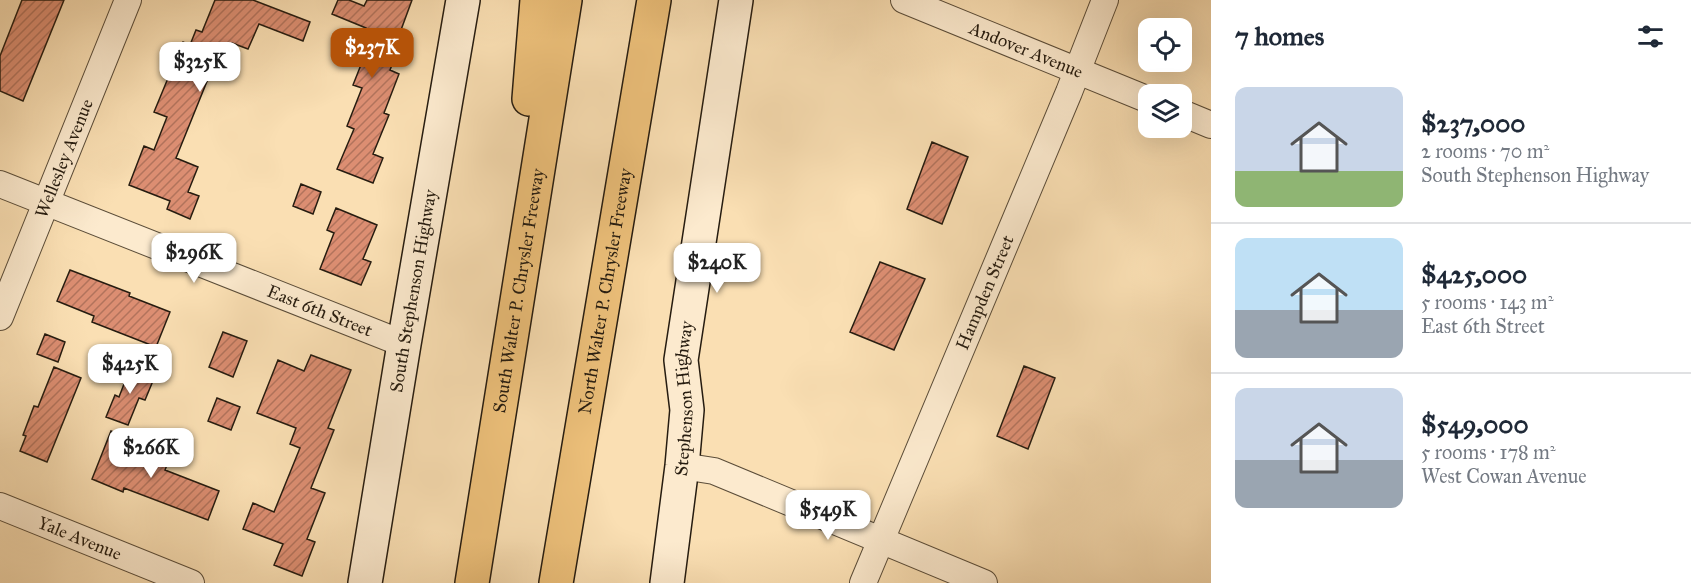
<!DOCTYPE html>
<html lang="en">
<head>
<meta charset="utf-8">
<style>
	:root { --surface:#fff; --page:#f6f6f7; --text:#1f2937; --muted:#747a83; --line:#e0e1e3; --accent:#b45309 }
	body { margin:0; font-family:"IM FELL Great Primer",serif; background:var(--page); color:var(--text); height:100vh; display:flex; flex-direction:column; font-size:22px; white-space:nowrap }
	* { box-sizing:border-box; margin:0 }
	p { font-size:20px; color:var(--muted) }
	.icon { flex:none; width:33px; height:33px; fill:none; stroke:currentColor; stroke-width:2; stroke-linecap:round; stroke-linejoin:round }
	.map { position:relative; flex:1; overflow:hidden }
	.sheet { display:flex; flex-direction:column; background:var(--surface); width:480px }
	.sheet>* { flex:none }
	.fabs { position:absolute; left:1138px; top:18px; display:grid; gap:12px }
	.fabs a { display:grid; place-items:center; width:54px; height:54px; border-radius:12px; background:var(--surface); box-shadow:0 6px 24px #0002; font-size:30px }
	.price { position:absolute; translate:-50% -51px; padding:0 14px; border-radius:12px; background:#fff; color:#222; font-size:20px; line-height:39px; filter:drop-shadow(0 2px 3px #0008) }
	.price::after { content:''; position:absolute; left:50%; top:36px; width:18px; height:14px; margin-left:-9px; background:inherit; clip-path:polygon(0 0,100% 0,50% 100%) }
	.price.selected { background:var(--accent); color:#fff }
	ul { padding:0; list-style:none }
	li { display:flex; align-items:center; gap:18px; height:150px; padding:0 24px }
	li+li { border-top:2px solid var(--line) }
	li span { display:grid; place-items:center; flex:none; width:168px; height:120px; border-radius:12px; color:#555 }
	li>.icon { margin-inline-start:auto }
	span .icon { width:72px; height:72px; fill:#fffc; stroke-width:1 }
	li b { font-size:26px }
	h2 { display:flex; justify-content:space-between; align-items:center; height:72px; padding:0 24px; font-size:26px }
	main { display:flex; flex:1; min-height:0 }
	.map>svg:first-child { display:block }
	.building { fill:url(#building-hatch); stroke:#261c10; stroke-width:1.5 }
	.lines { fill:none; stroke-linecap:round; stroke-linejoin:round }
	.minor-casing { stroke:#5b4d39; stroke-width:28 }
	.secondary-casing { stroke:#261c10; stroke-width:36 }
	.motorway-casing { stroke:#261c10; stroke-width:36 }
	.minor { stroke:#fceace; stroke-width:26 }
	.secondary { stroke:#fceace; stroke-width:33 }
	.motorway { stroke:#edc07a; stroke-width:33 }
	.labels { text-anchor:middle; stroke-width:5; stroke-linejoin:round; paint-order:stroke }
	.street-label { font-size:18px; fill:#261c10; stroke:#fceace }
</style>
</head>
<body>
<main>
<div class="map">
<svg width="1211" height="583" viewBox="0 0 1211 583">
	<defs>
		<pattern id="building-hatch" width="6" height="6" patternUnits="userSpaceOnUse" patternTransform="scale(1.5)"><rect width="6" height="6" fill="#dc8e72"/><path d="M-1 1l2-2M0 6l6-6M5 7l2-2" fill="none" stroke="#b2735c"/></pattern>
	</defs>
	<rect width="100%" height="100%" fill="#fadfb3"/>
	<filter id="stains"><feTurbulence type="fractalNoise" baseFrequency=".00333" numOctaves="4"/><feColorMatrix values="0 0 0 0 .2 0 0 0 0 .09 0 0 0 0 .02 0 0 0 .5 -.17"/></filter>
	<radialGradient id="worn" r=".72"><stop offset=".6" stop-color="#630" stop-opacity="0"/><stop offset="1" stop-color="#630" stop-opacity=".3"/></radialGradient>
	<path class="building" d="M 22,0 L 64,0 L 23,101 L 0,91 L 0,56 Z
		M 215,0 L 253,0 L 310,22 L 303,41 L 259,24 L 248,49 L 232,43 L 222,67 L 214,64 L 176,158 L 198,167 L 188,192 L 199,196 L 190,219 L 167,209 L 170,201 L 129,185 L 144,146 L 154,150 L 167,117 L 154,112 L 183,42 L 190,45 L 196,30 L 202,32 Z
		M 338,0 L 349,0 L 364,6 L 367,0 L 412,0 L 401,30 L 405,32 L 390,70 L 399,74 L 384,113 L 389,115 L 373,154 L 383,158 L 373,183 L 337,169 L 354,129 L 347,126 L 362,88 L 353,85 L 368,47 L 360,44 L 366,28 L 332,14 Z
		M 932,142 L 968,157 L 942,224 L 907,209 Z
		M 301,184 L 321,192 L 313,214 L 293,206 Z
		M 336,208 L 377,225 L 363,259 L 371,262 L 361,285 L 320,269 L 334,233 L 327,230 Z
		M 880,262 L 925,279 L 894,350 L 850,332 Z
		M 70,270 L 130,293 L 129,296 L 170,312 L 156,347 L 92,322 L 94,316 L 57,301 Z
		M 223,332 L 247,341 L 233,377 L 209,367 Z
		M 45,334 L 65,342 L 58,362 L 37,354 Z
		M 311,355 L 351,370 L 328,428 L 334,430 L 311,488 L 325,493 L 307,539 L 315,542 L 302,576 L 274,565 L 283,544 L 243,529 L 253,503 L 274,512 L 300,448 L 290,444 L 296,428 L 257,413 L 278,360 L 304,371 Z
		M 131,366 L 155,376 L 145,400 L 139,398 L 128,425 L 106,417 L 115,395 L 119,397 Z
		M 1024,366 L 1055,378 L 1028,449 L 997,436 Z
		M 54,367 L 81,378 L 47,462 L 20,451 L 26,436 L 23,435 L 34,406 L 38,407 Z
		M 217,398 L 240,407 L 231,430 L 208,421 Z
		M 111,431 L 132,440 L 130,446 L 139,450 L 138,454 L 167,465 L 165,470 L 219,491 L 208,520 L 124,488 L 123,492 L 92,479 Z"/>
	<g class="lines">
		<g class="minor-casing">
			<g id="minor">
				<path id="s1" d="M 904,0 L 1149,100"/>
				<path d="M 1182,113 L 1211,125"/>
				<path id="s2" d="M 0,184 L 404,344"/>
				<path id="s3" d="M 0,317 L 128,0"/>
				<path d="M 682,466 L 714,471 L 984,583"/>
				<path id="s4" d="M 0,506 L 191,583"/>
				<path id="s5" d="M 863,583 L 1069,92 L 1105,0"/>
			</g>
		</g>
		<g class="secondary-casing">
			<g id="secondary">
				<path id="s6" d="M 365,583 L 404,344 L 463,0"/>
				<path id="s7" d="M 667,583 L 682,466 L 687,410 L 681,360 L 736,0"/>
			</g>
		</g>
		<g class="motorway-casing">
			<g id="motorway">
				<path d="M 529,99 L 537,0"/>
				<path id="s8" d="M 472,583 L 565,0"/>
				<path id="s9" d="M 556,583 L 654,0"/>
			</g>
		</g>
		<use href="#minor" class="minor"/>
		<use href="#secondary" class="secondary"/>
		<use href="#motorway" class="motorway"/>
	</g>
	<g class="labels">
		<g class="street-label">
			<text dy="6" stroke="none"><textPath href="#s1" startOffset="132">Andover Avenue</textPath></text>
			<text dy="6" stroke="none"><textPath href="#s3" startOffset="171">Wellesley Avenue</textPath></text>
			<text dy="6" stroke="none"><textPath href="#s6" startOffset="296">South Stephenson Highway</textPath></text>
			<text dy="6" stroke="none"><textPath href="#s8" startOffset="296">South Walter P. Chrysler Freeway</textPath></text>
			<text dy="6" stroke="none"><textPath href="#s9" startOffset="296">North Walter P. Chrysler Freeway</textPath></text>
			<text dy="6" stroke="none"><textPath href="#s5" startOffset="315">Hampden Street</textPath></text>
			<text dy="6" stroke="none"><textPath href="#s2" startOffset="344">East 6th Street</textPath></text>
			<text dy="6" stroke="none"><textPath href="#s7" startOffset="186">Stephenson Highway</textPath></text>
			<text dy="6" stroke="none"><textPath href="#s4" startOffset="86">Yale Avenue</textPath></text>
		</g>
	</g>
	<rect width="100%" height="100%" filter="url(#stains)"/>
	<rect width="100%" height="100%" fill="url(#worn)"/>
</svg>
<div class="fabs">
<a><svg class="icon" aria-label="locate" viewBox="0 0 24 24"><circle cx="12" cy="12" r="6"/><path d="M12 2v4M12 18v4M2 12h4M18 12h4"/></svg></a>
<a><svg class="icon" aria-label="layers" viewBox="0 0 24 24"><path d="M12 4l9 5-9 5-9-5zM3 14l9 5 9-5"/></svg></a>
</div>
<b class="price selected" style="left:372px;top:79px">$237K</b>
<b class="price" style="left:200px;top:93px">$325K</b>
<b class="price" style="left:194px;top:284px">$296K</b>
<b class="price" style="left:717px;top:294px">$240K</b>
<b class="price" style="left:130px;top:395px">$425K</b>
<b class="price" style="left:151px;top:479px">$266K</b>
<b class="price" style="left:828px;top:541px">$549K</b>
</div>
<section class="sheet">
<h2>7 homes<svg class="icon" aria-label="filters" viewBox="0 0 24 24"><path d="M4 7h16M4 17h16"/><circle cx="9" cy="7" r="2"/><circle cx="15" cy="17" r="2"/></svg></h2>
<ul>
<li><span style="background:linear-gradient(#c9d6e8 70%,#8fb573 0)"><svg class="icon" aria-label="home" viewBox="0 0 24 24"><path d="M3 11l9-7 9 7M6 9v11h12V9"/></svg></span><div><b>$237,000</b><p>2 rooms · 70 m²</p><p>South Stephenson Highway</p></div></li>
<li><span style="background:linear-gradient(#bfe0f5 60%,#9aa5b1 0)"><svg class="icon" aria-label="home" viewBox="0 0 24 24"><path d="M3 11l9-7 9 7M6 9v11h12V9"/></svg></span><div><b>$425,000</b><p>5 rooms · 143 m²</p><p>East 6th Street</p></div></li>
<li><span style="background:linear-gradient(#c9d6e8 60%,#9aa5b1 0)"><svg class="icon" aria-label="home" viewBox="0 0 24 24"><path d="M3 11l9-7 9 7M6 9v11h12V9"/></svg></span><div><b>$549,000</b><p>5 rooms · 178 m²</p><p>West Cowan Avenue</p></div></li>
</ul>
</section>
</main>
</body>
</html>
